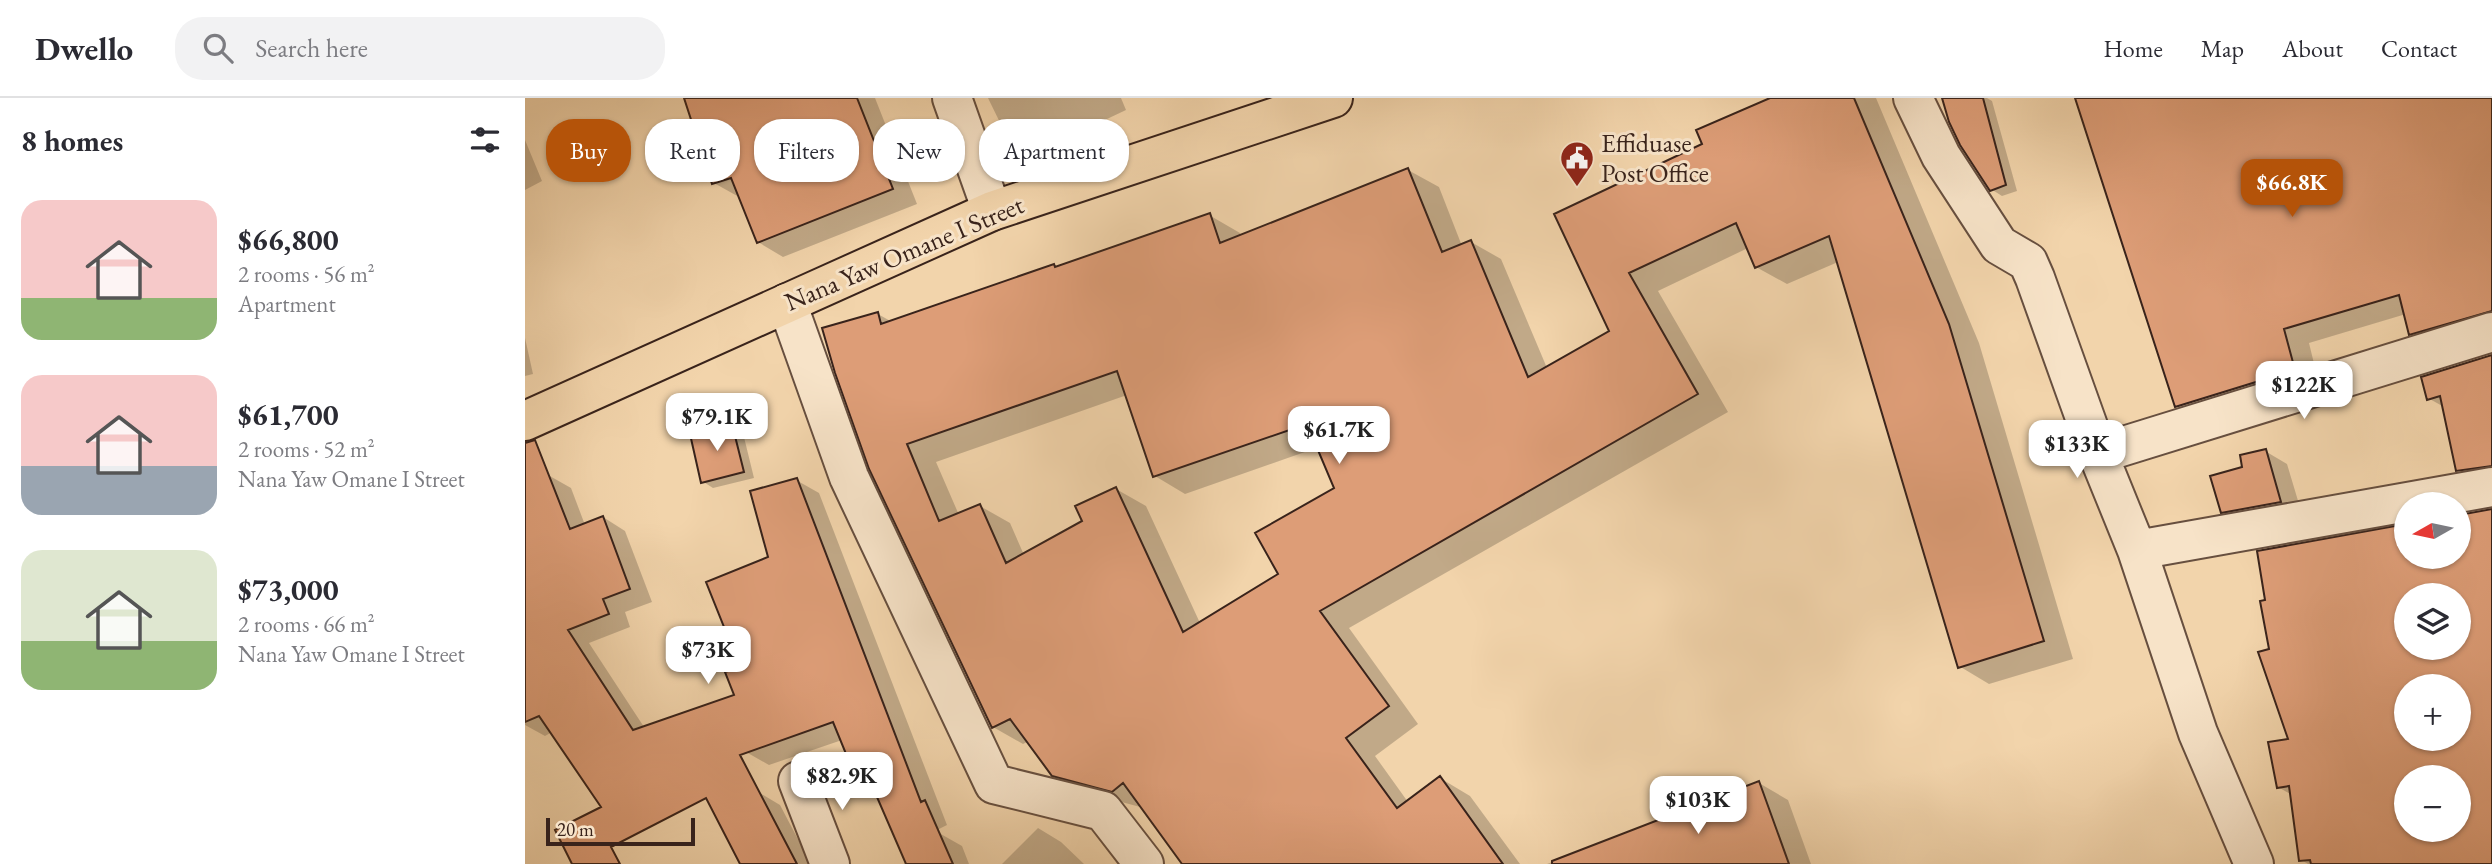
<!DOCTYPE html>
<html lang="en">
<head>
<meta charset="utf-8">
<style>
	:root { --surface:#fff; --page:#f2f2f3; --text:#2b2b33; --muted:#7c7c81; --line:#e1e1e2; --accent:#b45309 }
	body { margin:0; font-family:"EB Garamond",serif; background:var(--page); color:var(--text); height:100vh; display:flex; flex-direction:column; font-size:26px; white-space:nowrap }
	* { box-sizing:border-box; margin:0 }
	p { font-size:23px; color:var(--muted) }
	.icon { flex:none; width:38px; height:38px; fill:none; stroke:currentColor; stroke-width:2; stroke-linecap:round; stroke-linejoin:round }
	.map { position:relative; flex:1; overflow:hidden }
	.sheet { display:flex; flex-direction:column; background:var(--surface); width:525px }
	.sheet>* { flex:none }
	.guide { position:absolute; left:21px; top:21px; width:665px; height:63px; display:flex; gap:14px }
	.needle { width:46px; rotate:261deg }
	.tools { position:absolute; left:1869px; top:394px; display:grid; gap:14px }
	.tools a { display:grid; place-items:center; width:77px; height:77px; border-radius:50%; background:var(--surface); box-shadow:0 2px 5px #0004; font-size:35px }
	.scale { position:absolute; left:21px; bottom:18px; width:149px; box-sizing:border-box; padding-left:7px; border:4px solid #39231b; border-top:0; font-size:19px; line-height:24px; white-space:nowrap; color:#39231b; -webkit-text-stroke:5px #f7e3c8; paint-order:stroke }
	.price { position:absolute; translate:-50% -60px; padding:0 16px; border-radius:14px; background:#fff; color:#222; font-size:23px; line-height:46px; filter:drop-shadow(0 2px 4px #0008) }
	.price::after { content:''; position:absolute; left:50%; top:42px; width:21px; height:16px; margin-left:-10px; background:inherit; clip-path:polygon(0 0,100% 0,50% 100%) }
	.price.on { background:var(--accent); color:#fff }
	ul { padding:0; list-style:none }
	li { display:flex; align-items:center; gap:21px; height:175px; padding:0 21px }
	li span { display:grid; place-items:center; flex:none; width:196px; height:140px; border-radius:21px; color:#555 }
	li>.icon { margin-inline-start:auto }
	span .icon { width:84px; height:84px; fill:#fffc; stroke-width:1 }
	li b { font-size:30px }
	h2 { display:flex; justify-content:space-between; align-items:center; height:84px; padding:0 21px; font-size:30px }
	.pill { padding:0 24px; border-radius:28px; background:var(--surface); box-shadow:0 2px 5px #0004; font-size:24px; line-height:63px }
	.pill.on { background:var(--accent); color:#fff }
	header { display:flex; align-items:center; gap:42px; box-sizing:border-box; height:98px; padding:0 35px; background:var(--surface); border-bottom:2px solid var(--line) }
	header strong { font-size:33px }
	nav { display:flex; gap:38px; margin-inline-start:auto; font-size:24px }
	.search { width:490px; height:63px; background:var(--page); display:flex; align-items:center; gap:18px; box-sizing:border-box; padding:0 24px; border-radius:28px; color:var(--muted); font-size:26px }
	main { display:flex; flex:1; min-height:0 }
	.map>svg:first-child { display:block }
	.shadow { fill:#0003; fill-rule:evenodd }
	.building { fill:#dd9d77; stroke:#39231b; stroke-width:2; fill-rule:evenodd }
	.lines { fill:none; stroke-linecap:round; stroke-linejoin:round }
	.street-casing { stroke:#674f3f; stroke-width:42 }
	.primary-casing { stroke:#39231b; stroke-width:42 }
	.street { stroke:#f7e3c8; stroke-width:38 }
	.primary { stroke:#f2d4ab; stroke-width:38 }
	.labels { text-anchor:middle; stroke-width:6; stroke-linejoin:round; paint-order:stroke }
	.poi-label { font-size:26px; fill:#39231b; stroke:#f7e3c8; text-anchor:start }
	.street-label { font-size:26px; fill:#39231b; stroke:#f7e3c8 }
</style>
</head>
<body>
<header>
<strong>Dwello</strong>
<div class="search"><svg class="icon" aria-label="search" viewBox="0 0 24 24"><circle cx="10" cy="10" r="6"/><path d="M15 15l6 6"/></svg>Search here</div>
<nav><a>Home</a><a>Map</a><a>About</a><a>Contact</a></nav>
</header>
<main>
<section class="sheet">
<h2>8 homes<svg class="icon" aria-label="filters" viewBox="0 0 24 24"><path d="M4 7h16M4 17h16"/><circle cx="9" cy="7" r="2"/><circle cx="15" cy="17" r="2"/></svg></h2>
<ul>
<li><span style="background:linear-gradient(#f6c9c9 70%,#8fb573 0)"><svg class="icon" aria-label="home" viewBox="0 0 24 24"><path d="M3 11l9-7 9 7M6 9v11h12V9"/></svg></span><div><b>$66,800</b><p>2 rooms · 56 m²</p><p>Apartment</p></div></li>
<li><span style="background:linear-gradient(#f6c9c9 65%,#9aa5b1 0)"><svg class="icon" aria-label="home" viewBox="0 0 24 24"><path d="M3 11l9-7 9 7M6 9v11h12V9"/></svg></span><div><b>$61,700</b><p>2 rooms · 52 m²</p><p>Nana Yaw Omane I Street</p></div></li>
<li><span style="background:linear-gradient(#dfe7d0 65%,#8fb573 0)"><svg class="icon" aria-label="home" viewBox="0 0 24 24"><path d="M3 11l9-7 9 7M6 9v11h12V9"/></svg></span><div><b>$73,000</b><p>2 rooms · 66 m²</p><p>Nana Yaw Omane I Street</p></div></li>
</ul>
</section>
<div class="map">
<svg width="1967" height="766" viewBox="0 0 1967 766">
	<rect width="100%" height="100%" fill="#f2d4ab"/>
	<filter id="stains"><feTurbulence type="fractalNoise" baseFrequency=".00286" numOctaves="4"/><feColorMatrix values="0 0 0 0 .2 0 0 0 0 .09 0 0 0 0 .02 0 0 0 .5 -.17"/></filter>
	<radialGradient id="worn" r=".72"><stop offset=".6" stop-color="#630" stop-opacity="0"/><stop offset="1" stop-color="#630" stop-opacity=".3"/></radialGradient>
	<path class="shadow" d="M 161,0 L 350,0 L 392,106 L 258,159 L 233,144 L 214,99 L 189,85 Z
		M 463,0 L 596,0 L 601,12 L 508,56 L 483,41 Z
		M 1249,0 L 1351,0 L 1454,245 L 1548,561 L 1464,586 L 1434,568 L 1313,164 L 1262,186 L 1231,169 L 1223,150 L 1133,193 L 1203,314 L 824,530 L 893,626 L 850,658 L 883,704 L 915,680 L 945,698 L 995,766 L 659,766 L 619,710 L 559,694 L 528,676 L 504,643 L 498,646 L 468,629 L 346,370 L 353,216 L 367,224 L 529,168 L 533,170 L 684,117 L 715,135 L 716,139 L 883,72 L 914,89 L 937,148 L 946,144 L 976,161 L 1022,270 L 1087,234 L 1032,117 L 1180,47 ZM 602,297 L 630,378 L 660,396 L 794,349 L 811,391 L 755,477 L 675,525 L 621,408 L 591,391 L 559,424 L 499,457 L 485,425 L 455,408 L 434,417 L 411,364 Z
		M 1444,0 L 1462,0 L 1467,3 L 1492,93 L 1477,98 L 1466,91 Z
		M 1552,0 L 1967,0 L 1967,233 L 1911,250 L 1886,236 L 1881,216 L 1784,245 L 1794,286 L 1677,323 L 1652,308 Z
		M 0,42 L 17,83 L 0,92 Z
		M 0,240 L 8,276 L 0,278 Z
		M 1967,259 L 1967,385 L 1958,387 L 1932,372 L 1919,309 L 1903,300 Z
		M 207,328 L 218,335 L 229,380 L 188,390 L 177,383 Z
		M 1740,353 L 1762,366 L 1777,416 L 1719,426 L 1697,414 L 1719,370 Z
		M 23,377 L 46,390 L 60,427 L 78,419 L 100,433 L 127,504 L 100,514 L 105,529 L 64,545 L 119,629 L 211,598 L 245,460 L 271,382 L 294,395 L 422,727 L 390,743 L 347,682 L 329,672 L 317,642 L 244,667 L 221,654 L 27,634 L 20,638 L 0,627 L 0,385 Z
		M 1967,413 L 1967,766 L 1783,766 L 1775,761 L 1767,697 L 1753,689 L 1765,642 L 1746,552 L 1742,503 L 1734,454 L 1881,428 L 1881,458 L 1934,458 L 1934,419 ZM 1881,497 L 1934,497 L 1934,550 L 1881,550 ZM 1881,588 L 1934,588 L 1934,640 L 1881,640 ZM 1881,679 L 1934,679 L 1934,732 L 1881,732 Z
		M 1234,685 L 1263,702 L 1286,766 L 1022,766 Z
		M 233,694 L 255,707 L 286,766 L 217,766 Z
		M 513,730 L 536,744 L 559,766 L 477,766 Z
		M 414,735 L 437,748 L 444,766 L 379,766 Z"/>
	<path class="building" d="M 159,0 L 332,0 L 368,91 L 232,145 L 206,80 L 187,86 Z
		M 1245,0 L 1329,0 L 1424,226 L 1519,543 L 1433,570 L 1304,138 L 1230,170 L 1211,125 L 1104,175 L 1173,296 L 795,513 L 864,608 L 821,640 L 872,710 L 915,678 L 978,766 L 657,766 L 598,685 L 587,694 L 527,678 L 485,621 L 467,630 L 344,371 L 310,275 L 297,230 L 353,214 L 356,226 L 529,166 L 530,169 L 685,115 L 695,145 L 883,70 L 917,154 L 946,142 L 1003,279 L 1084,233 L 1029,116 L 1177,46 L 1171,32 ZM 592,273 L 628,379 L 782,326 L 809,390 L 730,435 L 753,476 L 658,534 L 591,389 L 550,408 L 557,423 L 481,465 L 455,406 L 414,423 L 382,346 Z
		M 1417,0 L 1458,0 L 1481,87 L 1465,93 L 1435,47 L 1424,24 Z
		M 1550,0 L 1967,0 L 1967,213 L 1884,237 L 1874,197 L 1759,231 L 1770,272 L 1650,309 Z
		M 1967,257 L 1967,368 L 1931,373 L 1915,298 L 1902,302 L 1896,279 Z
		M 207,326 L 219,374 L 176,385 L 165,336 Z
		M 10,342 L 45,431 L 78,418 L 105,491 L 78,501 L 84,516 L 43,532 L 108,632 L 209,597 L 200,574 L 215,569 L 181,484 L 243,459 L 225,393 L 272,380 L 396,704 L 400,702 L 428,766 L 381,766 L 339,669 L 328,673 L 308,624 L 215,657 L 272,766 L 215,766 L 181,700 L 86,749 L 95,766 L 47,766 L 30,732 L 76,709 L 14,618 L 0,624 L 0,345 Z
		M 1741,351 L 1756,404 L 1696,415 L 1685,378 L 1717,369 L 1715,357 Z
		M 1967,411 L 1967,766 L 1786,766 L 1785,762 L 1774,763 L 1764,688 L 1752,690 L 1743,644 L 1763,641 L 1733,554 L 1744,551 L 1735,503 L 1740,502 L 1732,453 L 1881,426 L 1881,458 L 1934,458 L 1934,417 ZM 1881,497 L 1934,497 L 1934,550 L 1881,550 ZM 1881,588 L 1934,588 L 1934,640 L 1881,640 ZM 1881,679 L 1934,679 L 1934,732 L 1881,732 Z
		M 1234,683 L 1264,766 L 1027,766 L 1027,763 Z"/>
	<g class="lines">
		<g class="street-casing">
			<path id="street" d="M 427,0 L 467,113
				M 1388,0 L 1416,58 L 1474,147 L 1503,164 L 1510,180 L 1573,356 L 1612,452 L 1673,635 L 1729,766
				M 262,205 L 324,379 L 469,686 L 578,713 L 619,766
				M 1573,356 L 1967,234
				M 1612,452 L 1967,389
				M 273,683 L 305,766"/>
		</g>
		<g class="primary-casing">
			<path id="primary" d="M 0,323 L 467,113 L 808,0"/>
		</g>
		<use href="#street" class="street"/>
		<use href="#primary" class="primary"/>
	</g>
	<defs>
		<g id="civic-pin" transform="scale(1.75)"><path d="M0 17L-7.5 6A9.5 9.5 0 1 1 7.5 6Z" fill="#8f2418" stroke="#f7e3c8"/><path d="M-.6-6.5H3V-4.5H.6V-3L4-1V1h2V6H-6V1h2V-1L-.6-3ZM-1.2 2.5V6h2.4V2.5Z" fill="#fff"/></g>
	</defs>
	<g fill-rule="evenodd">
		<use href="#civic-pin" x="1052" y="60"/>
	</g>
	<g class="labels">
		<g class="poi-label">
			<text x="1076" y="54">Effiduase<tspan x="1076" dy="30">Post Office</tspan></text>
		</g>
		<g class="street-label">
			<text transform="translate(379 155) rotate(-23)" y="9">Nana Yaw Omane I Street</text>
		</g>
	</g>
	<rect width="100%" height="100%" filter="url(#stains)"/>
	<rect width="100%" height="100%" fill="url(#worn)"/>
</svg>
<div class="tools">
<a><svg class="needle" viewBox="-14 -14 28 28"><path d="M0-13l5 13h-10z" fill="#e53935"/><path d="M0 13l5-13h-10z" fill="#7c7c81"/></svg></a>
<a><svg class="icon" aria-label="layers" viewBox="0 0 24 24"><path d="M12 4l9 5-9 5-9-5zM3 14l9 5 9-5"/></svg></a>
<a>+</a>
<a>−</a>
</div>
<div class="scale">20 m</div>
<b class="price on" style="left:1767px;top:121px">$66.8K</b>
<b class="price" style="left:1779px;top:323px">$122K</b>
<b class="price" style="left:192px;top:355px">$79.1K</b>
<b class="price" style="left:814px;top:368px">$61.7K</b>
<b class="price" style="left:1552px;top:382px">$133K</b>
<b class="price" style="left:183px;top:588px">$73K</b>
<b class="price" style="left:317px;top:714px">$82.9K</b>
<b class="price" style="left:1173px;top:738px">$103K</b>
<div class="guide">
<a class="pill on">Buy</a>
<a class="pill">Rent</a>
<a class="pill">Filters</a>
<a class="pill">New</a>
<a class="pill">Apartment</a>
</div>
</div>
</main>
</body>
</html>
